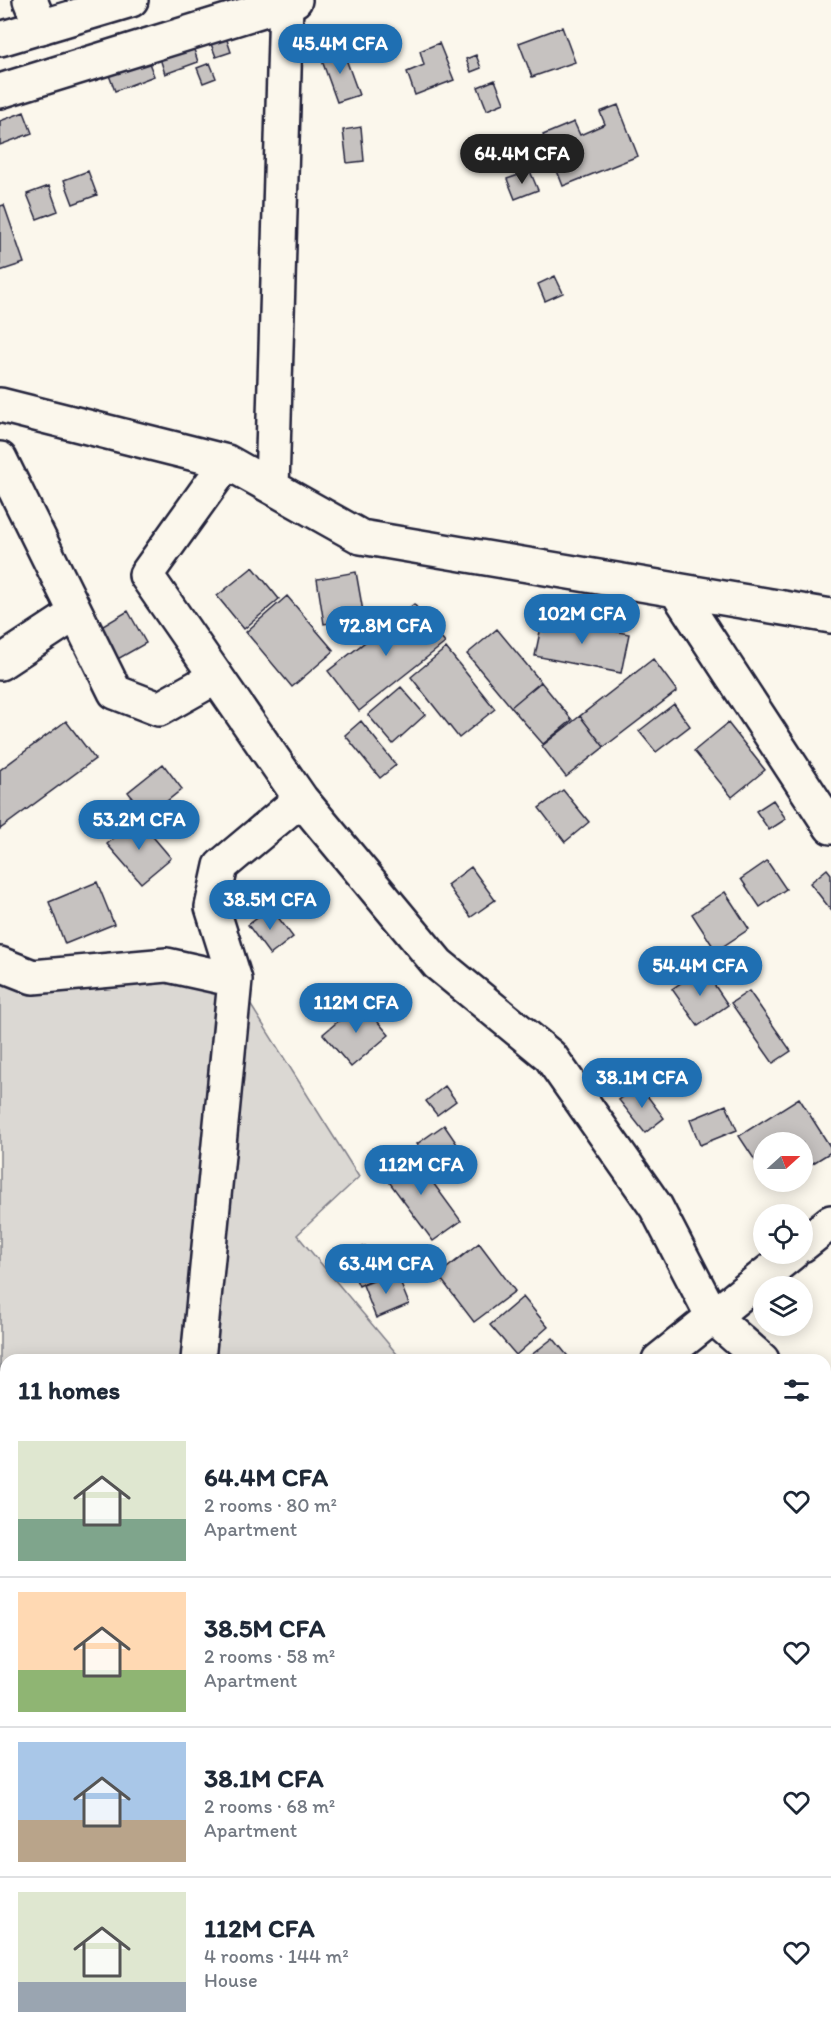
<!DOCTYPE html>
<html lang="en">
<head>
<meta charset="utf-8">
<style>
	:root { --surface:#fff; --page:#f6f6f7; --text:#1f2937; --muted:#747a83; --line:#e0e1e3; --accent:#1f6fb2 }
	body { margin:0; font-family:Itim,sans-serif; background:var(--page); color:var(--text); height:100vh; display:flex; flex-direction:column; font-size:22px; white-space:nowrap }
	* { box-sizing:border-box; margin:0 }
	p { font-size:20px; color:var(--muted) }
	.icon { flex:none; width:33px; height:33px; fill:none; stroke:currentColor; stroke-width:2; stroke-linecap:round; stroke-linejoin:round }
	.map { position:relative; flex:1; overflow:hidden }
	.drawer { position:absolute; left:0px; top:1354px; width:831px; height:686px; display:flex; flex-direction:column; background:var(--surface); border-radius:18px 18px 0 0; box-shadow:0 3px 15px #0003 }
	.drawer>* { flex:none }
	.needle { width:39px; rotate:69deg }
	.controls { position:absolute; left:753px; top:1132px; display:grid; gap:12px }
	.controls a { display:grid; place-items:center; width:60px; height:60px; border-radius:50%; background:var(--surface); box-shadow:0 3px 15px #0003; font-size:30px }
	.price { position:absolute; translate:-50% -51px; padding:0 14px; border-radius:21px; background:var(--accent); color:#fff; font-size:20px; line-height:39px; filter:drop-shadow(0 2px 3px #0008) }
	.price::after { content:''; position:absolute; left:50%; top:36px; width:18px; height:14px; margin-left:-9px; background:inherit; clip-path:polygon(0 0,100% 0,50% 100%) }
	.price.active { background:#222; color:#fff }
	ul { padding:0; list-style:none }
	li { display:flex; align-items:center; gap:18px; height:150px; padding:0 18px }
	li+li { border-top:2px solid var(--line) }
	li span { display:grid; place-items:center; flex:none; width:168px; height:120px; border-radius:0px; color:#555 }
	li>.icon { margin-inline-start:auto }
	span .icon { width:72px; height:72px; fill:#fffc; stroke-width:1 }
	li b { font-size:26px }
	h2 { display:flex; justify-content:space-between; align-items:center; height:72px; padding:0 18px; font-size:26px }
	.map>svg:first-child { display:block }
	.green { fill:#dbd8d3; stroke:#7e7d87; stroke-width:1.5 }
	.building { fill:#c6c2c0; stroke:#22223b; stroke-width:1.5 }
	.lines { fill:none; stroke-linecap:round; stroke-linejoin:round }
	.minor-casing { stroke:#22223b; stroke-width:38 }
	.major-casing { stroke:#22223b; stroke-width:38 }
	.minor { stroke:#fbf7ec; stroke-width:33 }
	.major { stroke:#fbf7ec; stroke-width:33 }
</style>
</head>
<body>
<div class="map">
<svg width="831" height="2039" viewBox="0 0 831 2039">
	<rect width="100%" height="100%" fill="#fbf7ec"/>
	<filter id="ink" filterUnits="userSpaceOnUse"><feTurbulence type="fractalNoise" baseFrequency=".0167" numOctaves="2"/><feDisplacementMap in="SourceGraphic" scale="12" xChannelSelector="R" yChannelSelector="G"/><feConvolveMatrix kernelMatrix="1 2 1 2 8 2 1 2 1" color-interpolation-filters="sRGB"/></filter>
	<g filter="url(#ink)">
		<path class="green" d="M 0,964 L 235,980 L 359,1177 L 297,1235 L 402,1360 L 6,1360 L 6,1904 L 0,1908 Z
			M 117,2034 L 263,2034 L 267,2039 L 121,2039 Z"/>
		<path class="building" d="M 562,27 L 575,62 L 532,77 L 519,43 Z
			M 224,31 L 231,52 L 216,57 L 208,36 Z
			M 191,40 L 198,62 L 165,74 L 158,52 Z
			M 439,43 L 454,80 L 415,95 L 407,72 L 424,65 L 420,51 Z
			M 342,48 L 359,95 L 337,102 L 320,55 Z
			M 146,55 L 154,76 L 115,91 L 107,70 Z
			M 476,55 L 481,68 L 471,72 L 466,59 Z
			M 210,63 L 216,78 L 203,83 L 197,68 Z
			M 495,80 L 504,103 L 487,110 L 478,87 Z
			M 618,105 L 638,156 L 563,186 L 543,135 L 574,122 L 580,135 L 605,124 L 600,112 Z
			M 24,112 L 32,133 L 0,145 L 0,121 Z
			M 361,127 L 364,161 L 347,163 L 343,130 Z
			M 88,171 L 97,195 L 73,204 L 64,180 Z
			M 530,171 L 538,190 L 515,199 L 507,179 Z
			M 49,186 L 58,211 L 37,219 L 27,194 Z
			M 4,205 L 24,263 L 0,271 L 0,206 Z
			M 555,276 L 563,293 L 545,301 L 538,284 Z
			M 253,567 L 279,599 L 244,629 L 217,596 Z
			M 356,572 L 364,617 L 324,624 L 317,579 Z
			M 287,596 L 334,651 L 292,687 L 246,632 Z
			M 414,604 L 445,643 L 359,711 L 328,671 Z
			M 128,611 L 146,643 L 116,660 L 98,629 Z
			M 543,617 L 629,634 L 621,673 L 535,656 Z
			M 497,629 L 541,682 L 511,707 L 467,654 Z
			M 446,648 L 495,709 L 459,738 L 411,677 Z
			M 653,659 L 677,691 L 604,747 L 580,716 Z
			M 541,682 L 572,720 L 543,744 L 511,707 Z
			M 401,687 L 425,715 L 393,744 L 368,715 Z
			M 674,704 L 690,726 L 656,752 L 639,731 Z
			M 580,716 L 604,747 L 566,777 L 542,746 Z
			M 66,721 L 95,759 L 0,829 L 0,770 Z
			M 361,721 L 396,765 L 380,778 L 345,735 Z
			M 728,723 L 765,770 L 732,797 L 694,751 Z
			M 163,764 L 182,789 L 147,817 L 128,792 Z
			M 563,790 L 589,822 L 565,842 L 539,808 Z
			M 773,800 L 786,819 L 769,830 L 756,811 Z
			M 137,818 L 171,858 L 141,883 L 107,844 Z
			M 767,861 L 786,889 L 760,907 L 741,879 Z
			M 471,867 L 495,900 L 471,917 L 447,885 Z
			M 827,869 L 831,874 L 831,910 L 810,883 Z
			M 97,882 L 114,924 L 65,944 L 49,902 Z
			M 725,892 L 749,929 L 716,951 L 692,914 Z
			M 271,908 L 293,937 L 270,955 L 248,925 Z
			M 703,968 L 728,1005 L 698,1026 L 672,989 Z
			M 749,991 L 791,1051 L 773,1063 L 731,1003 Z
			M 361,1002 L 389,1035 L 351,1067 L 323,1034 Z
			M 639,1085 L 664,1118 L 645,1133 L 619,1100 Z
			M 445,1086 L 456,1101 L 437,1115 L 426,1101 Z
			M 799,1098 L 831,1148 L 831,1152 L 802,1170 L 802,1143 L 764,1143 L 764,1174 L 739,1136 Z
			M 726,1105 L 737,1130 L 700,1145 L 690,1120 Z
			M 444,1125 L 457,1144 L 431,1163 L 417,1144 Z
			M 409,1150 L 461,1221 L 433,1241 L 381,1171 Z
			M 479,1243 L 515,1291 L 474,1322 L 438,1275 Z
			M 365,1246 L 379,1276 L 359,1286 L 345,1256 Z
			M 396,1272 L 409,1304 L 376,1318 L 363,1285 Z
			M 523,1297 L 548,1327 L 516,1355 L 490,1325 Z
			M 553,1338 L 571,1360 L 525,1360 Z
			M 825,1497 L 831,1510 L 831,1533 L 825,1536 Z
			M 831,1627 L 831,1671 L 825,1663 L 825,1632 Z
			M 831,1686 L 831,1715 L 825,1720 L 825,1691 Z
			M 831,1840 L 831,1868 L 825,1861 L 825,1845 Z
			M 302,2034 L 368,2034 L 371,2039 L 306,2039 Z"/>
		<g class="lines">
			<g class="minor-casing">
				<path id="minor" d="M 30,0 L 41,27
					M 0,405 L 227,462 L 361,537 L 831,616
					M 0,459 L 115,692 L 159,709 L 216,677
					M 272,487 L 286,3
					M 676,590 L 831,827
					M 0,663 L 76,613
					M 301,799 L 438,964 L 550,1056 L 656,1207 L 713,1317 L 762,1360
					M 0,964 L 33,977 L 167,965 L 235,980
					M 802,1245 L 831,1222
					M 198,1360 L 235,980 L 212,907 L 221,866 L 301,799 L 146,575 L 227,462
					M 659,1360 L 791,1254
					M 825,1417 L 831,1422
					M 0,1552 L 6,1553
					M 0,1908 L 6,1904
					M 825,1919 L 831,1927
					M 117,2034 L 121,2039
					M 581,2034 L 588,2039"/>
			</g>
			<g class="major-casing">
				<path id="major" d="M 0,39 L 131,0
					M 0,91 L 295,0"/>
			</g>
			<use href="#minor" class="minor"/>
			<use href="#major" class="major"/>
		</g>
	</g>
</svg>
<div class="controls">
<a><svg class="needle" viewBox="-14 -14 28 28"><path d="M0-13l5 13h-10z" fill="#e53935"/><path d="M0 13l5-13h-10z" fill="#747a83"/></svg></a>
<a><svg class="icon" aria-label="locate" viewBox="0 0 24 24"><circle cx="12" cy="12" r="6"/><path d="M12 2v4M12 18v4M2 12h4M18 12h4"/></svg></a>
<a><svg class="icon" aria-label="layers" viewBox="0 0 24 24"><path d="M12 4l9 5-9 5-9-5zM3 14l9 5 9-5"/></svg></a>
</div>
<b class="price" style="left:340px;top:75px">45.4M CFA</b>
<b class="price active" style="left:522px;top:185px">64.4M CFA</b>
<b class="price" style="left:582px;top:645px">102M CFA</b>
<b class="price" style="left:386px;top:657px">72.8M CFA</b>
<b class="price" style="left:139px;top:851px">53.2M CFA</b>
<b class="price" style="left:270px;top:931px">38.5M CFA</b>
<b class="price" style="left:700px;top:997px">54.4M CFA</b>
<b class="price" style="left:356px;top:1034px">112M CFA</b>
<b class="price" style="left:642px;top:1109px">38.1M CFA</b>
<b class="price" style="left:421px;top:1196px">112M CFA</b>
<b class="price" style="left:386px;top:1295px">63.4M CFA</b>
<section class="drawer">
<h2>11 homes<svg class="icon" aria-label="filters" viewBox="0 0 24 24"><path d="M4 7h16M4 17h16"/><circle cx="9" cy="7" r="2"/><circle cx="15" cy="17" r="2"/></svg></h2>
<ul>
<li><span style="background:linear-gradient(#dfe7d0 65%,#7fa58c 0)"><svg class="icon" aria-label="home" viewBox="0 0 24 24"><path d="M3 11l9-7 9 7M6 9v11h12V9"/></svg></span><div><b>64.4M CFA</b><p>2 rooms · 80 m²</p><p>Apartment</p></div><svg class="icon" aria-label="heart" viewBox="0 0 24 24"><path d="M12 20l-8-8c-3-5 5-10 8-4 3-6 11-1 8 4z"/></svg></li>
<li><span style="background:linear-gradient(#ffd9b3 65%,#8fb573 0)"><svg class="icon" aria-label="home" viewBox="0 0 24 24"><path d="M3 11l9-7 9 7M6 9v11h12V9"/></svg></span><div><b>38.5M CFA</b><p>2 rooms · 58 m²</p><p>Apartment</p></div><svg class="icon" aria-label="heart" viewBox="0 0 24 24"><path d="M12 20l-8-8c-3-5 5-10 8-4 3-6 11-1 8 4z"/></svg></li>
<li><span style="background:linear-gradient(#a9c7e8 65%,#b9a48a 0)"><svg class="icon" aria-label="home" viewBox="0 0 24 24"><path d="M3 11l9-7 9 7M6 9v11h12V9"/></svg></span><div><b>38.1M CFA</b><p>2 rooms · 68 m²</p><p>Apartment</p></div><svg class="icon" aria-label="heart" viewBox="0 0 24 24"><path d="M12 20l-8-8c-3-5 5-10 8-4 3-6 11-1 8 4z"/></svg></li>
<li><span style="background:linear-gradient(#dfe7d0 75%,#9aa5b1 0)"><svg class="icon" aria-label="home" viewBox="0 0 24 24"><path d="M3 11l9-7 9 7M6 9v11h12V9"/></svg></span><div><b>112M CFA</b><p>4 rooms · 144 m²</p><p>House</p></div><svg class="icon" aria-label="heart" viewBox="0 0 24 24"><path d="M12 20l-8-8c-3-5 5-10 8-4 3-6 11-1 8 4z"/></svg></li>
</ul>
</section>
</div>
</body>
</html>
